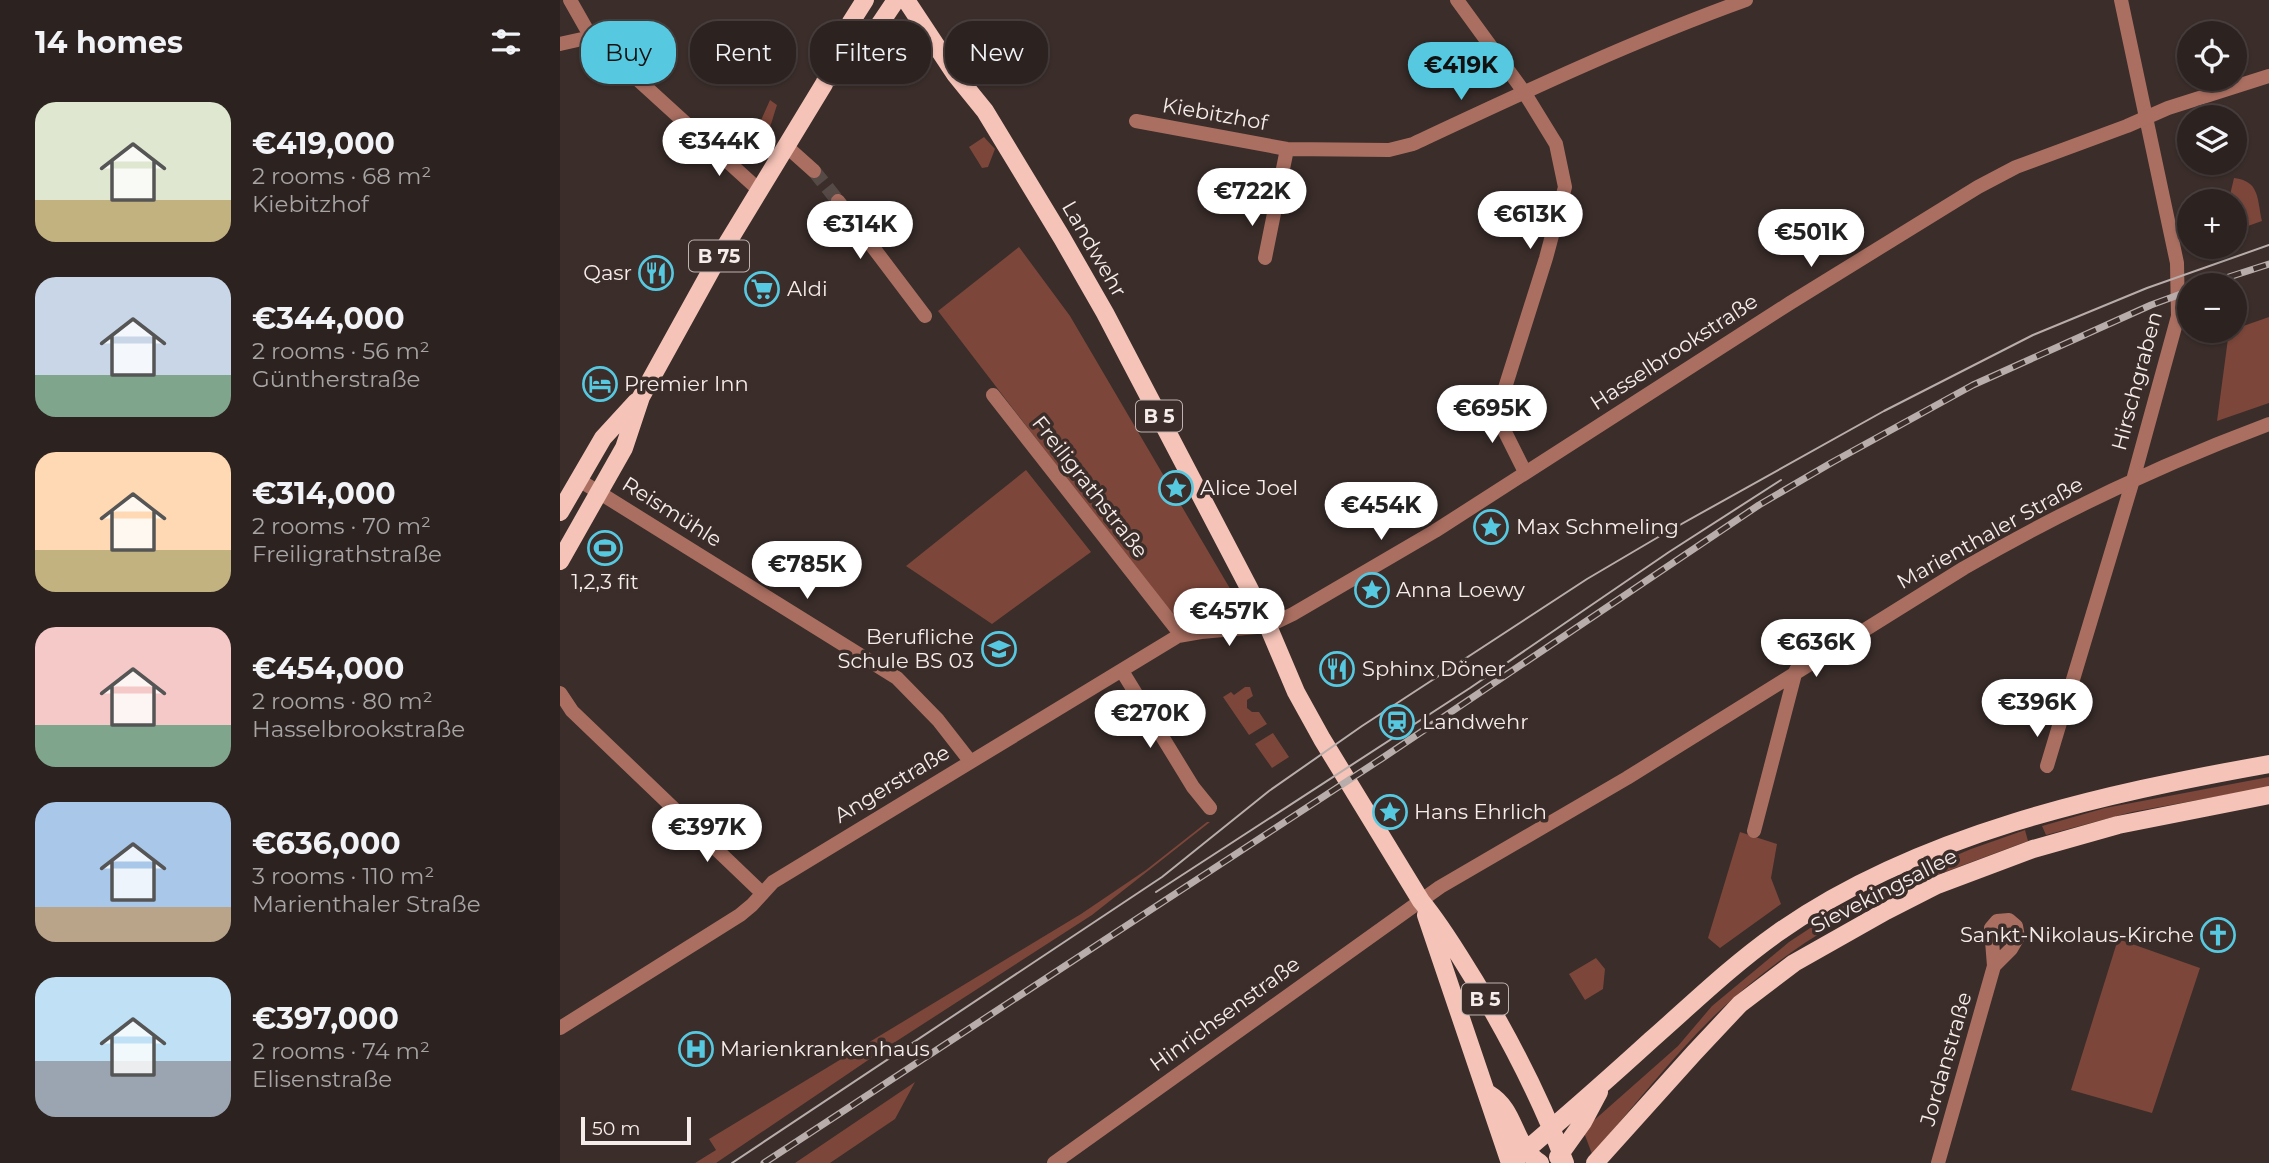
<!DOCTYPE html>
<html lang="en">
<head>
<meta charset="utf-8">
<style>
	:root { --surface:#2c2220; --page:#342a29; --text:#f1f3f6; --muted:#a6a4a5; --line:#483f3e; --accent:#56c9e1 }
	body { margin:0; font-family:Montserrat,sans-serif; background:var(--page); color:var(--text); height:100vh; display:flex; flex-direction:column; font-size:26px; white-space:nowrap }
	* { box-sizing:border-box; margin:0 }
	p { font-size:23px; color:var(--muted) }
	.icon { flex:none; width:38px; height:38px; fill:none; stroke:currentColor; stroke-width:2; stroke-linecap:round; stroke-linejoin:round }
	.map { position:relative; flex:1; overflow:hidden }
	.details { display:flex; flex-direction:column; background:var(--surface); width:560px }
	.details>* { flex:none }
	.hud { position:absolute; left:21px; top:21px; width:665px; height:63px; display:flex; gap:14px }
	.tools { position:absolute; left:1617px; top:21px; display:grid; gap:14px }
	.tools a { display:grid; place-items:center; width:70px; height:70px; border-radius:50%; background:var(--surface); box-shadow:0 2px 5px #0004,0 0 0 2px var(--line); font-size:35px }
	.scale { position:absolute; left:21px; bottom:18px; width:110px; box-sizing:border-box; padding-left:7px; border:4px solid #f6ecea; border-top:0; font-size:19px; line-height:24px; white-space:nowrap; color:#f6ecea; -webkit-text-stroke:5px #3a2d2a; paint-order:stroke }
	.price { position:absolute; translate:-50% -60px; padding:0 16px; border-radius:24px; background:#fff; color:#222; font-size:23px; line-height:46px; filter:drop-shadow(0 2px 4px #0008) }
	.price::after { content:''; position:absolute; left:50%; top:42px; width:21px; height:16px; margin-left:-10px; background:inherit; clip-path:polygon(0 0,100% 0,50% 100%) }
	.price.current { background:var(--accent); color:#111 }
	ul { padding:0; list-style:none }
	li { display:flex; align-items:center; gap:21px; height:175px; padding:0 35px }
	li span { display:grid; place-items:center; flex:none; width:196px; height:140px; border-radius:21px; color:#555 }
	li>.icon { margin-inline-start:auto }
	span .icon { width:84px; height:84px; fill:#fffc; stroke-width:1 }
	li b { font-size:30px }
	h2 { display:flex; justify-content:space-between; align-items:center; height:84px; padding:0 35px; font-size:30px }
	.chip { padding:0 24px; border-radius:28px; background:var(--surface); box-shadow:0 2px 5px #0004,0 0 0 2px var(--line); font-size:24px; line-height:63px }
	.chip.current { background:var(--accent); color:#111 }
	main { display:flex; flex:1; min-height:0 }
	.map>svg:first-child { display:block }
	.green { fill:#7c463a }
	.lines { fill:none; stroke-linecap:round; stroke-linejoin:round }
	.minor-tunnel { stroke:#564a47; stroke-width:14; stroke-dasharray:14 7; stroke-linecap:butt }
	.minor { stroke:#aa6f61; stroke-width:14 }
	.tertiary { stroke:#aa6f61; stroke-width:14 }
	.primary { stroke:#f5c3b7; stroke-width:18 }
	.tram { stroke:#b8adaa; stroke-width:2 }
	.rail-casing { stroke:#b8adaa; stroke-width:7 }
	.rail { stroke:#3a2d2a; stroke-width:4.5; stroke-dasharray:13; stroke-linecap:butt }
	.labels { text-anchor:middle; stroke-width:7; stroke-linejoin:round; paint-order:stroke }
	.shield { fill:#3a2d2a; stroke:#beb3b0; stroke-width:2 }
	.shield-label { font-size:19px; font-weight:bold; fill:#f6ecea }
	.street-label { font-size:21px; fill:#f6ecea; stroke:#3a2d2a }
	.poi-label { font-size:21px; fill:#f6ecea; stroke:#3a2d2a; text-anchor:start }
</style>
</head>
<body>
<main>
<section class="details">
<h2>14 homes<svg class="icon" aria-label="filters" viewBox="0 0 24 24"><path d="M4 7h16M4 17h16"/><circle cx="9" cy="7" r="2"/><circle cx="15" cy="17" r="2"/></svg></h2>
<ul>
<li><span style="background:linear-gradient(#dfe7d0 70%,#c2b280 0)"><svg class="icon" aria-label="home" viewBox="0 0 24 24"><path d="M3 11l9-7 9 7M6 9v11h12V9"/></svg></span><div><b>€419,000</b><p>2 rooms · 68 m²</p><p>Kiebitzhof</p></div></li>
<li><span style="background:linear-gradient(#c9d6e8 70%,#7fa58c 0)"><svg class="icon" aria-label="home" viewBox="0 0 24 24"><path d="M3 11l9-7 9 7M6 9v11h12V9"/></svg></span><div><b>€344,000</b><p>2 rooms · 56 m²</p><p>Güntherstraße</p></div></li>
<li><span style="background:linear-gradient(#ffd9b3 70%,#c2b280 0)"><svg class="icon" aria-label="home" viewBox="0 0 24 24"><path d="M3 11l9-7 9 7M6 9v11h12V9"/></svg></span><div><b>€314,000</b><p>2 rooms · 70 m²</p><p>Freiligrathstraße</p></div></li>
<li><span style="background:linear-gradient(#f6c9c9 70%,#7fa58c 0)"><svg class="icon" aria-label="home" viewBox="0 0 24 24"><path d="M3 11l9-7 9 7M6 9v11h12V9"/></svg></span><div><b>€454,000</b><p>2 rooms · 80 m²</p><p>Hasselbrookstraße</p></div></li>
<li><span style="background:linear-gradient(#a9c7e8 75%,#b9a48a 0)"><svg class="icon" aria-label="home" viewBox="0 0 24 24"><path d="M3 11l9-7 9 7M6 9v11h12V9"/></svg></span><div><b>€636,000</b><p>3 rooms · 110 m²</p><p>Marienthaler Straße</p></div></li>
<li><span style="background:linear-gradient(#bfe0f5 60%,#9aa5b1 0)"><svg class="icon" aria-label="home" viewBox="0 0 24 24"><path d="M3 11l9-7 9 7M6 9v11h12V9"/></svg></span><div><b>€397,000</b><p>2 rooms · 74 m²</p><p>Elisenstraße</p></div></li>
</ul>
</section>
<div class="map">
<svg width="1709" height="1163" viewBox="0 0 1709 1163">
	<rect width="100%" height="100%" fill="#3a2d2a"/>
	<path class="green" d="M 210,100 L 217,105 C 210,126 208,144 186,154 Z
		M 424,137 L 435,149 L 428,167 L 422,168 L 409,147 Z
		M 1674,178 C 1700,181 1697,199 1702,221 L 1685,227 L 1675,206 L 1675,201 L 1673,201 L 1670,195 Z
		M 459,247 L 510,316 L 682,609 L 673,618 L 616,621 L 378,311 Z
		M 1709,317 L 1709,403 L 1657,421 L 1669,331 Z
		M 466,470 L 531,552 L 432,624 L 346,566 Z
		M 685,687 L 690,687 L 693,696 L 687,700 L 687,708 L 692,712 L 699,712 L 707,724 L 689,735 L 663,697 L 671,692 L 674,695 Z
		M 713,733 L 729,757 L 712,768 L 695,744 Z
		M 1709,777 L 1709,787 L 1572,812 L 1486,835 L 1482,826 L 1545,808 Z
		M 647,822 L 650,822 L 532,915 L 329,1046 L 156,1163 L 135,1163 L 156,1150 L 149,1139 L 521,914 L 586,870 Z
		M 1465,830 L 1468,841 C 1423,858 1378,873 1335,893 C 1269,923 1207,965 1155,1015 C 1111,1058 1073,1108 1032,1154 L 1023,1130 L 1118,1046 L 1152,1006 L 1229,942 L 1282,907 L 1309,892 L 1411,849 Z
		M 1180,832 L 1217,844 L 1211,878 L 1221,904 L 1160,948 L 1148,938 Z
		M 1558,939 L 1640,968 L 1592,1113 L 1511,1090 Z
		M 1036,958 L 1045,969 L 1043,989 L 1025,1000 L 1009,974 Z
		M 355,1082 L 335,1119 L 270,1163 L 235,1163 Z"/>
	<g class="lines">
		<path class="minor-tunnel" d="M 254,171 L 278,201"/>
		<path class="minor" d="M 10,0 L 31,37 L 199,190
			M 897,0 L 964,92 L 996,144 L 1005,187 L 986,258 L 938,410 L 939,420 L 965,472
			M 0,44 L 31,37
			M 576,121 L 727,149 L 829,150 L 853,144 C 962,93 1072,41 1186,0
			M 226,146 L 254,171
			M 278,201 L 365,316
			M 705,258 L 727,149
			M 433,395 L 621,635
			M 19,480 L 337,678 L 378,720 L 410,761
			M 562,671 L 633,787 L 650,808
			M 0,693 L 12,711 L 202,893
			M 1487,766 L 1573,480 L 1618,316 L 1617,263 L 1561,0
			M 1194,831 L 1236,670
			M 0,1028 L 180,915 L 192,905 L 213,882 L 618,636 L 641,632 L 708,626
			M 494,1163 L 880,887 L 1067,778 L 1404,568 C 1501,512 1604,463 1709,424
			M 1378,1163 L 1434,966 L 1431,928 L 1437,921 L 1449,920 L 1456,926 L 1458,937 L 1451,949 L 1434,966"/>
		<path class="tertiary" d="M 708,626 L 733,614 L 875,531 L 1230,303 L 1418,187 L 1456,167 L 1567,126 L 1608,108 L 1709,76"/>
		<path class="primary" d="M 346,0 L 395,74 L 425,111 L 502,238 L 545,313 L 688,586 L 708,626 L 736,692 L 762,739 L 861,901 C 882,926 898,954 915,981 C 950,1039 981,1099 1005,1163
			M 272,77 L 309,40 L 336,0
			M 0,512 L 43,438 L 76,402
			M 0,561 L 64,448 L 81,397 L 154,265 L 264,84 L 291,22 L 305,0
			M 866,915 L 950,1163
			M 929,1094 C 957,1111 952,1144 980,1163
			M 998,1157 L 1023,1122 L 1039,1092
			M 951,1163 C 998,1123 1045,1082 1091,1040 C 1132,1004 1171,966 1216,934 C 1357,834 1542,794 1709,764
			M 1035,1163 L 1134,1053 L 1180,1004 L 1234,963 L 1326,911 L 1377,885 L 1473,849 L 1558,825 L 1709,795"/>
		<path class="tram" d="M 596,892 L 910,688 L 1109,552 L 1221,480
			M 172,1163 L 602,877 L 709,791 L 802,726 L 1027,579 L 1100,536 L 1324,411 L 1473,335 L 1587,288 L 1709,245"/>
		<g class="rail-casing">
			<path id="rail" d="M 1644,285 L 1709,264
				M 204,1163 L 821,759 L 1199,505 L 1271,463 L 1413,385 L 1591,305 L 1629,291"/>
		</g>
		<use href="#rail" class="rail"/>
	</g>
	<defs>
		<g id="restaurant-ring" transform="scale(1.75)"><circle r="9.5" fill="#3a2d2a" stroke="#56c9e1" stroke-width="1.5"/><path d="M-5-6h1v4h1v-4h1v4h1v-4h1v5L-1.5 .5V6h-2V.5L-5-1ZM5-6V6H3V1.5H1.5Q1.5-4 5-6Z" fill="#56c9e1"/></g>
		<g id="supermarket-ring" transform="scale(1.75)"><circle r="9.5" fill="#3a2d2a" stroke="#56c9e1" stroke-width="1.5"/><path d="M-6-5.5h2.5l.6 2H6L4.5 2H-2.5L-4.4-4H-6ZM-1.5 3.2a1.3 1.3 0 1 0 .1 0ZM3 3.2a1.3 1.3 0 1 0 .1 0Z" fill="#56c9e1"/></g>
		<g id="hotel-ring" transform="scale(1.75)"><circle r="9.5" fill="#3a2d2a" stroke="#56c9e1" stroke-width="1.5"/><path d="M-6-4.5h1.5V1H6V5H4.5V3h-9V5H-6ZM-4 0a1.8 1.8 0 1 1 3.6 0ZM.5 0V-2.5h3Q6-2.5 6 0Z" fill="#56c9e1"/></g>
		<g id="sight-ring" transform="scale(1.75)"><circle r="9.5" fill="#3a2d2a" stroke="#56c9e1" stroke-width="1.5"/><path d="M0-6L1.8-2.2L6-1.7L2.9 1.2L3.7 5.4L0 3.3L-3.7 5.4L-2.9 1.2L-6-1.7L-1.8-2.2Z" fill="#56c9e1"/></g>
		<g id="stadium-ring" transform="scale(1.75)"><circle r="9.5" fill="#3a2d2a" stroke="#56c9e1" stroke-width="1.5"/><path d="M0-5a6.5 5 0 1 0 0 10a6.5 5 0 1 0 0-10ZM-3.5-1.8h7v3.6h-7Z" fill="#56c9e1"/></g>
		<g id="school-ring" transform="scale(1.75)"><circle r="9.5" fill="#3a2d2a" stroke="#56c9e1" stroke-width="1.5"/><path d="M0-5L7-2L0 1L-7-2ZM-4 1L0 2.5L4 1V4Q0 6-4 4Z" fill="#56c9e1"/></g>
		<g id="station-ring" transform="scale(1.75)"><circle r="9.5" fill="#3a2d2a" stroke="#56c9e1" stroke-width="1.5"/><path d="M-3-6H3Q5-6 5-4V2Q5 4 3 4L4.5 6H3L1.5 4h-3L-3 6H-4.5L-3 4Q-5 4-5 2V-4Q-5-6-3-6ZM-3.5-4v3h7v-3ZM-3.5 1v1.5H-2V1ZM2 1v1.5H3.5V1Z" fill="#56c9e1"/></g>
		<g id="church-ring" transform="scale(1.75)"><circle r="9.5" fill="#3a2d2a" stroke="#56c9e1" stroke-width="1.5"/><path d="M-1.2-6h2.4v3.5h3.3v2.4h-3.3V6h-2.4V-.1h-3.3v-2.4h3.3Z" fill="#56c9e1"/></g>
		<g id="hospital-ring" transform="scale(1.75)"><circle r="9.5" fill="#3a2d2a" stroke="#56c9e1" stroke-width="1.5"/><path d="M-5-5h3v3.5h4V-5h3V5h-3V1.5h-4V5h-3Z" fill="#56c9e1"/></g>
	</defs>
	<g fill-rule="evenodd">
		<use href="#restaurant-ring" x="96" y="273"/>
		<use href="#supermarket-ring" x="202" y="289"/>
		<use href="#hotel-ring" x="40" y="384"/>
		<use href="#sight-ring" x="616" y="488"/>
		<use href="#sight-ring" x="931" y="527"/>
		<use href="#stadium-ring" x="45" y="548"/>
		<use href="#sight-ring" x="812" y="590"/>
		<use href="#school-ring" x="439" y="649"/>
		<use href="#restaurant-ring" x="777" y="669"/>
		<use href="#station-ring" x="837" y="722"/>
		<use href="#sight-ring" x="830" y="812"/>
		<use href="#church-ring" x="1658" y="935"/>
		<use href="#hospital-ring" x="136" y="1049"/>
	</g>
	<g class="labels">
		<g class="shield">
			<rect x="129" y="240.5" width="60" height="31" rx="5"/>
			<rect x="576" y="400.5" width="46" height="31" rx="5"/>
			<rect x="902" y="983.5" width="46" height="31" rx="5"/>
		</g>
		<g class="shield-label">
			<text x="159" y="263">B 75</text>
			<text x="599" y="423">B 5</text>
			<text x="925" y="1006">B 5</text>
		</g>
		<g class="street-label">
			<text transform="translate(655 114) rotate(10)" y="7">Kiebitzhof</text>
			<text transform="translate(534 249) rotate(60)" y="7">Landwehr</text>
			<text transform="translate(1114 352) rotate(-33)" y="7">Hasselbrookstraße</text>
			<text transform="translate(1577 381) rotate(-75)" y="7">Hirschgraben</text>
			<text transform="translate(530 487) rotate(52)" y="7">Freiligrathstraße</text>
			<text transform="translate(112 512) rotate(32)" y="7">Reismühle</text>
			<text transform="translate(1430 533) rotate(-29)" y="7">Marienthaler Straße</text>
			<text transform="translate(332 784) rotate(-31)" y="7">Angerstraße</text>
			<text transform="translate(1324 891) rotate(-27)" y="7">Sievekingsallee</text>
			<text transform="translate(665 1014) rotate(-36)" y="7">Hinrichsenstraße</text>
			<text transform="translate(1386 1059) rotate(-74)" y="7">Jordanstraße</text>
		</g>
		<g class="poi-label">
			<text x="72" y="280" text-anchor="end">Qasr</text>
			<text x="227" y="296">Aldi</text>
			<text x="64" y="391">Premier Inn</text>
			<text x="640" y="495">Alice Joel</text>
			<text x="956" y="534">Max Schmeling</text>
			<text x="45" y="589" text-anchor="middle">1,2,3 fit</text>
			<text x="836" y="597">Anna Loewy</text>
			<text x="414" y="644" text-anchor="end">Berufliche<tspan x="414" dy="24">Schule BS 03</tspan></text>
			<text x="802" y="676">Sphinx Döner</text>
			<text x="862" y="729">Landwehr</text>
			<text x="854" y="819">Hans Ehrlich</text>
			<text x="1634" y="942" text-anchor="end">Sankt-Nikolaus-Kirche</text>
			<text x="160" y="1056">Marienkrankenhaus</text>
		</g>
	</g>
</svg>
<div class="tools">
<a><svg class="icon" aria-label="locate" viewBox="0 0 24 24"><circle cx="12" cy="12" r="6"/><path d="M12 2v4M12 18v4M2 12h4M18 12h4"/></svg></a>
<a><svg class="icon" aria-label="layers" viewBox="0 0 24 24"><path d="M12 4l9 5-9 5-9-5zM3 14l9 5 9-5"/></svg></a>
<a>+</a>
<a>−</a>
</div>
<div class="scale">50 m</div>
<b class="price current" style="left:901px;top:102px">€419K</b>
<b class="price" style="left:159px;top:178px">€344K</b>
<b class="price" style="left:692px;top:228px">€722K</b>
<b class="price" style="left:970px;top:251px">€613K</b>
<b class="price" style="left:300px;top:261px">€314K</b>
<b class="price" style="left:1251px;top:269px">€501K</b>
<b class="price" style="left:932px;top:445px">€695K</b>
<b class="price" style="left:821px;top:542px">€454K</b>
<b class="price" style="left:247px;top:601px">€785K</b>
<b class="price" style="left:669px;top:648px">€457K</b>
<b class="price" style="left:1256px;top:679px">€636K</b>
<b class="price" style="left:1477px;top:739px">€396K</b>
<b class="price" style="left:590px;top:750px">€270K</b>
<b class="price" style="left:147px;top:864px">€397K</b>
<div class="hud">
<a class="chip current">Buy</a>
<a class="chip">Rent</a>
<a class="chip">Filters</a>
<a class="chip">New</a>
</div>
</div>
</main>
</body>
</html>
